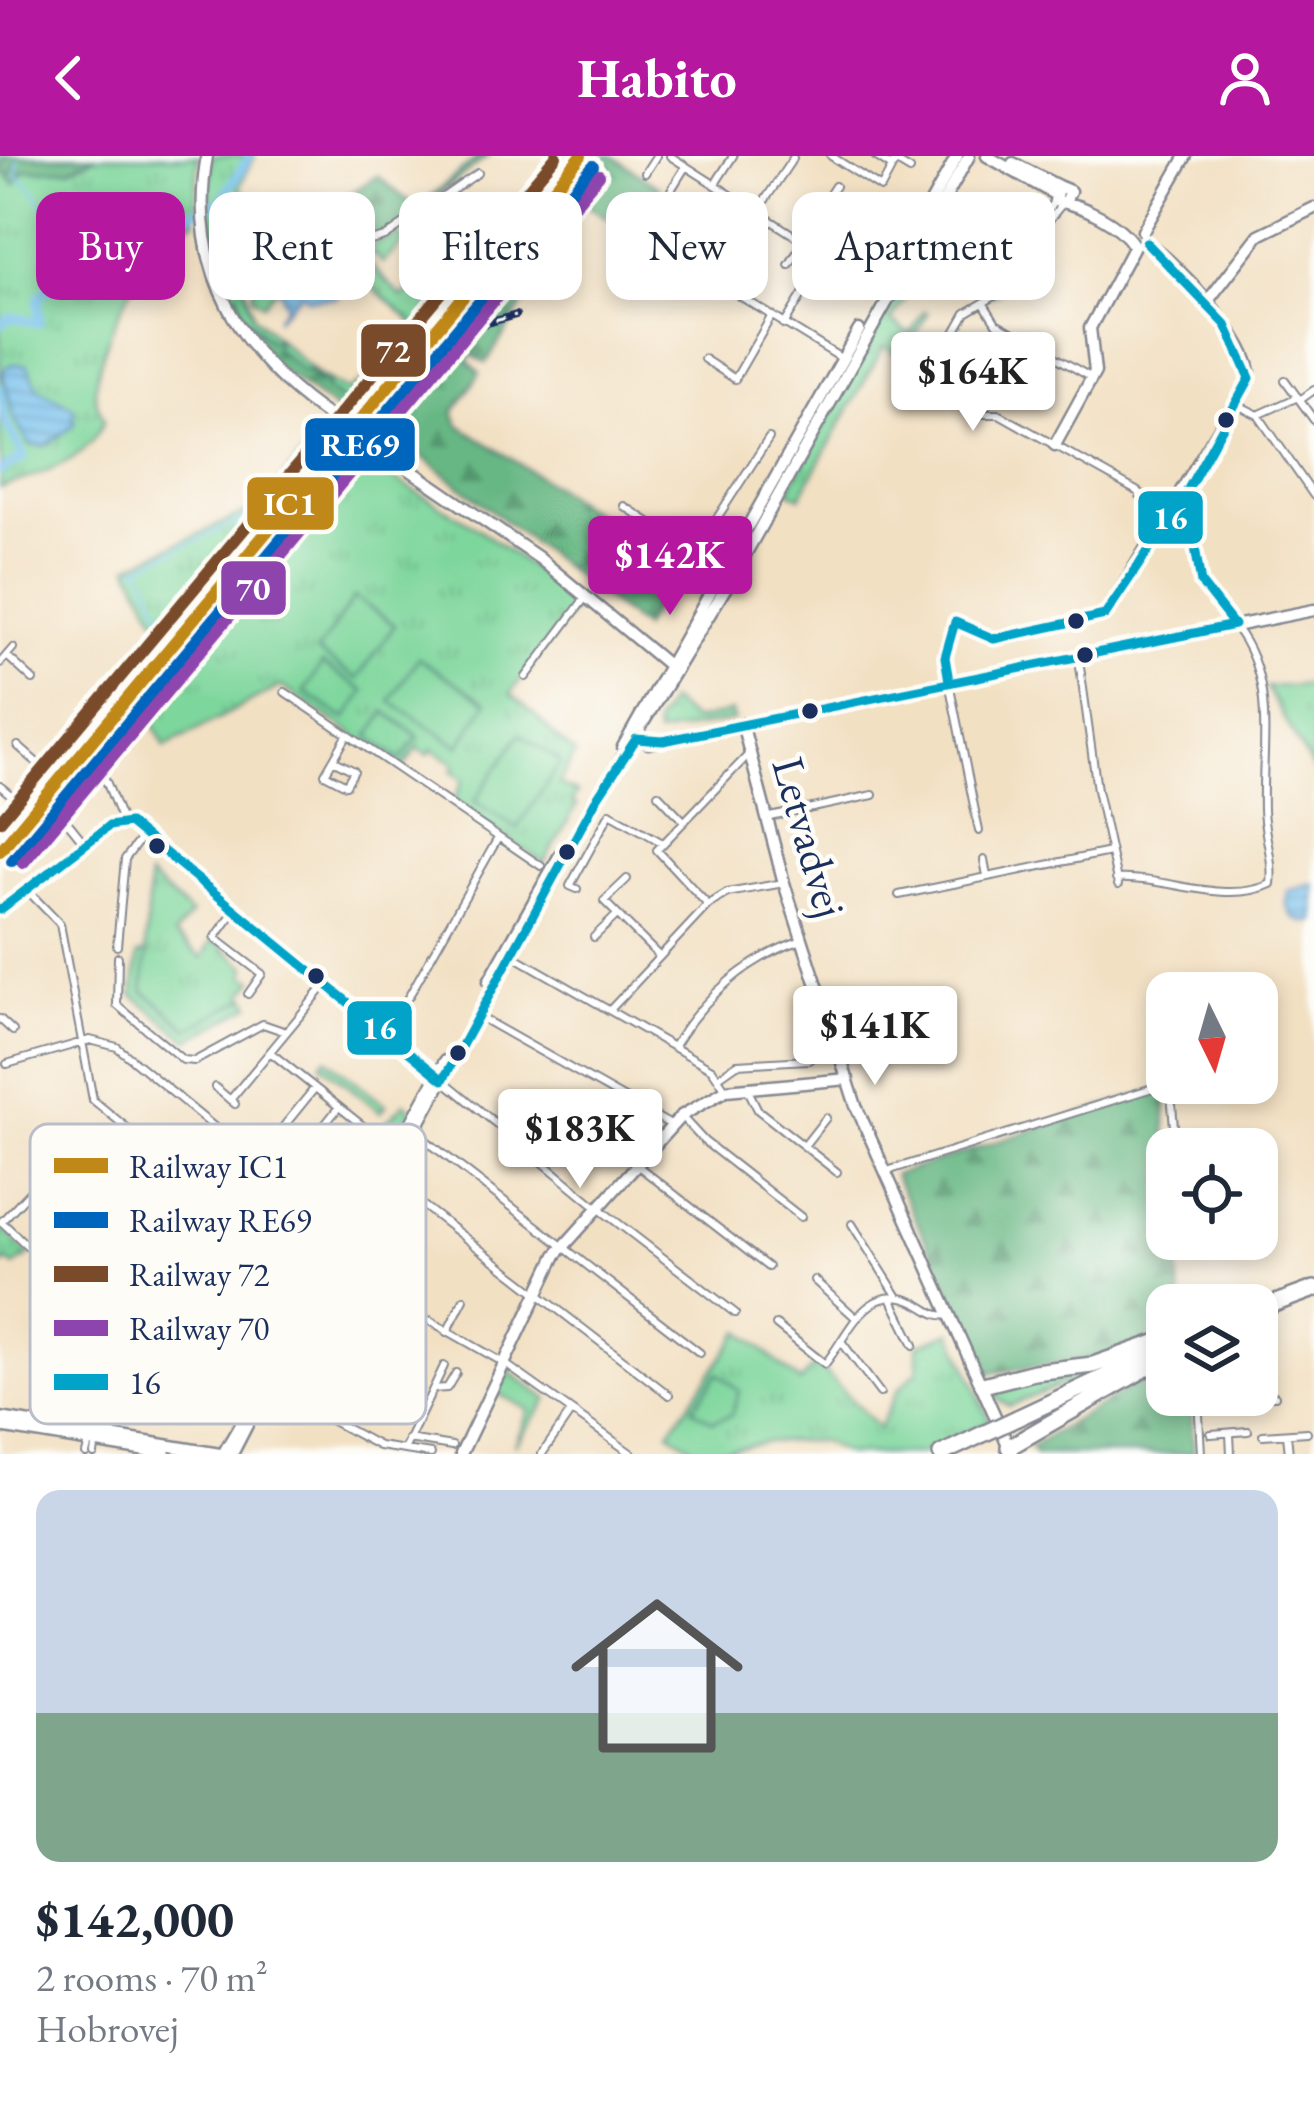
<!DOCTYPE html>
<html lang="en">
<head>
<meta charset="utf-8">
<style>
	:root { --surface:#fff; --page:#f6f6f7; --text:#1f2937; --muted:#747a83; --line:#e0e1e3; --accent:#b5179e }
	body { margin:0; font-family:"EB Garamond",serif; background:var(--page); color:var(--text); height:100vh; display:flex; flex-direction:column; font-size:45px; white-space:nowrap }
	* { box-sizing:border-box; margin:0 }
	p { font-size:39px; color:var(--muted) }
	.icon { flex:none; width:66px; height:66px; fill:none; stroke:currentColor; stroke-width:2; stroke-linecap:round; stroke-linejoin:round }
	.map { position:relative; height:1298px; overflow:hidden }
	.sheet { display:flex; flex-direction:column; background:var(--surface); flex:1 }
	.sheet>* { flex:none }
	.guide { position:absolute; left:36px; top:36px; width:1242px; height:108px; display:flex; gap:24px }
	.needle { width:78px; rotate:175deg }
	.controls { position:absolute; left:1146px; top:816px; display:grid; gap:24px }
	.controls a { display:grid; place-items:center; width:132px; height:132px; border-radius:24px; background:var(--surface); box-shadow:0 6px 18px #0003; font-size:60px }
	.price { position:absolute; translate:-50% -102px; padding:0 27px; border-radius:12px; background:#fff; color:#222; font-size:39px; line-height:78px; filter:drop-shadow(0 3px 6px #0008) }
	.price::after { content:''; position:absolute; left:50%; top:72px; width:36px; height:27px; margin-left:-18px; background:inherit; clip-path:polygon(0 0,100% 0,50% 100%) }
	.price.current { background:var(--accent); color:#fff }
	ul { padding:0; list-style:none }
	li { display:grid; align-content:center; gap:24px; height:636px; padding:0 36px }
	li+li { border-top:3px solid var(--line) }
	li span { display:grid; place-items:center; height:372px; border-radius:24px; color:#555 }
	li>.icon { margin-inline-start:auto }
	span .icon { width:216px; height:216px; fill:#fffc; stroke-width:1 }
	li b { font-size:51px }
	.tag { padding:0 42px; border-radius:24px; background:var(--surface); box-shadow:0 6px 18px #0003; font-size:42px; line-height:108px }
	.tag.current { background:var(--accent); color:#fff }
	header { display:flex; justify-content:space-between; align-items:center; height:156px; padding:0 36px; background:var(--accent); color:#fff; font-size:54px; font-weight:700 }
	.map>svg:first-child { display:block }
	.grass { fill:url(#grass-tufts); stroke:#4c827c; stroke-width:3 }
	.forest { fill:url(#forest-firs); stroke:#407370; stroke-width:3 }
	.green { fill:#7dd69b; stroke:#4c827c; stroke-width:3 }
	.water { fill:url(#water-rules); stroke:#4878a6; stroke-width:3 }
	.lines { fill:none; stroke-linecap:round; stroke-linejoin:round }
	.stream { stroke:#74c0ee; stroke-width:3 }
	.river { stroke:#74c0ee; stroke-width:9 }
	.street-casing { stroke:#868890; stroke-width:10 }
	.secondary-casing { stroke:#868890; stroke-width:15 }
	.highway-casing { stroke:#868890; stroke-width:20 }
	.street { stroke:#fff; stroke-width:6 }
	.secondary { stroke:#fff; stroke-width:10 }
	.highway { stroke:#fff; stroke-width:15 }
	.rail-casing { stroke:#1b2f5e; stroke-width:8 }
	.rail { stroke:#fdfcf7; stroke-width:3; stroke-dasharray:9; stroke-linecap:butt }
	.secondary-bridge-casing { stroke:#868890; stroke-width:15; stroke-linecap:butt }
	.highway-bridge-casing { stroke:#868890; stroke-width:20; stroke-linecap:butt }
	.secondary-bridge { stroke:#fff; stroke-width:10 }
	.highway-bridge { stroke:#fff; stroke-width:15 }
	.bus-1-casing { stroke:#fdfcf7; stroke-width:18 }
	.bus-1 { stroke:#01a3c8; stroke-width:9 }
	.rail-1-casing { stroke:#fdfcf7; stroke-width:21 }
	.rail-2-casing { stroke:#fdfcf7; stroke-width:21 }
	.rail-3-casing { stroke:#fdfcf7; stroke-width:21 }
	.rail-4-casing { stroke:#fdfcf7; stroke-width:21 }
	.rail-1 { stroke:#c08818; stroke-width:12 }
	.rail-2 { stroke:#0065bd; stroke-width:12 }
	.rail-3 { stroke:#7a4b2a; stroke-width:12 }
	.rail-4 { stroke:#8e44ad; stroke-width:12 }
	.bus-dot { fill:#1b2f5e; stroke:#fdfcf7; stroke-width:4.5 }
	.labels { text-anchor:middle; stroke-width:9; stroke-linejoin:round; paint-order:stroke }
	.street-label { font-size:45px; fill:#1b2f5e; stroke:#fdfcf7 }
	.key { fill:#fdfcf7; stroke:#b9bec9; stroke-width:3 }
	.key-label { font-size:33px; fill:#1b2f5e }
	.line-badge { stroke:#fdfcf7; stroke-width:4.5 }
	.badge-label { font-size:33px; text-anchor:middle; font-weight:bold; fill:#fff }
</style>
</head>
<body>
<header><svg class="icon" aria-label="back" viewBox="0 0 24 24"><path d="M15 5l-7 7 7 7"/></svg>Habito<svg class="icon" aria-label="person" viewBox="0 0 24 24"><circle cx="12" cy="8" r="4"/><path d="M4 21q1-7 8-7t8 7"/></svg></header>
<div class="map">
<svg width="1314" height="1298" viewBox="0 0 1314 1298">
	<defs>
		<pattern id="grass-tufts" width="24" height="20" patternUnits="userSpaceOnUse" patternTransform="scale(3)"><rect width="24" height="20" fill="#7dd69b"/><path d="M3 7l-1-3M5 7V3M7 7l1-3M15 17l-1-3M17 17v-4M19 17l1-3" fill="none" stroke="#6bb888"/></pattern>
		<pattern id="forest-firs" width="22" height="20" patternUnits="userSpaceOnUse" patternTransform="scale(3)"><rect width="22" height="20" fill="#66b783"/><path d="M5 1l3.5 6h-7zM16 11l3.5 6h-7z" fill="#53956e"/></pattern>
		<pattern id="water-rules" width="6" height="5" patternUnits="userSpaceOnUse" patternTransform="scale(3)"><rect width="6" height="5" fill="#74c0ee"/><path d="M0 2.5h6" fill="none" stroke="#5e9cc4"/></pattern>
	</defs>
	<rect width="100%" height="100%" fill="#fdfcf7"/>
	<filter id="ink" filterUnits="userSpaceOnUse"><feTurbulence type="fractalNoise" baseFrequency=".00833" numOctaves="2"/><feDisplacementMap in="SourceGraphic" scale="24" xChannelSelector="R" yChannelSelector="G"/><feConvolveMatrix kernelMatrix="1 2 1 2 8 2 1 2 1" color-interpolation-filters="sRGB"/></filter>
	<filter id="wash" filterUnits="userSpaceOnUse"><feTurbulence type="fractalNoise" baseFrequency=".004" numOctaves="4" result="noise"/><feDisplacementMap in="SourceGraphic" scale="48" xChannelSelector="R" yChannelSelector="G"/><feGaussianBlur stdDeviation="2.7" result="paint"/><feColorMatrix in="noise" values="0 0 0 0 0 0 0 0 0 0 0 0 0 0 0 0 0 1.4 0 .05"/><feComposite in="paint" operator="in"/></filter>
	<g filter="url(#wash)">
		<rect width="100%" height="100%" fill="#f2e0c3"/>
		<path class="grass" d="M 0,0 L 198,0 L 195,65 C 148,81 97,188 95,237 C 95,245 101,256 104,264 C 87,308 41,316 0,332 Z
			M 212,0 L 255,0 L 239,32 L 292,78 L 285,82 L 306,103 L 220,123 L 208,55 Z
			M 401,79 L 405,84 L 383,107 L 372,97 L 366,104 L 402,141 L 410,134 L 432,148 L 414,176 L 393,192 L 396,197 L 346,247 L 324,232 L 315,217 L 347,235 L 364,225 L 413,166 L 373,132 L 370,116 L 348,97 Z
			M 927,80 L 936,84 L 930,96 L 981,134 L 1000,136 L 981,144 L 974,129 L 937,107 L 932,115 L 940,121 L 919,123 L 891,164 L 910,179 L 924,155 L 928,157 L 913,185 L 936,202 L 927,220 L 884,190 L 800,341 L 788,334 Z
			M 341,99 L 366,120 L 365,136 L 348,110 L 325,135 L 308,109 Z
			M 301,111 L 320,135 L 304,120 L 282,126 L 263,148 L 253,141 L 253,123 Z
			M 244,127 L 253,160 L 312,214 L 303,217 L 274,191 L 278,186 L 270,185 L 226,142 L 225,129 Z
			M 340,276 L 166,481 L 129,410 L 260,350 L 317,281 Z
			M 348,296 L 470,367 L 578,446 L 510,538 C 534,555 549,577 575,598 L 559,628 L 577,637 L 572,646 L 577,649 L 544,707 L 453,646 L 464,624 L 452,615 L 455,608 L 432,593 L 428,599 L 417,592 L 403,612 L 281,530 L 165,590 L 142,546 L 245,429 Z
			M 1314,528 L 1314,615 L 1266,531 Z
			M 669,545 L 694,565 L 731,556 L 734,564 L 657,579 L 655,568 Z
			M 149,721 L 191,758 L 174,779 L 202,802 L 213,783 L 247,811 L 245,820 L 254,824 L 244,837 L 247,841 L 189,873 L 143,835 Z
			M 405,947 L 412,953 L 389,994 L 374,978 Z
			M 0,1071 L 30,1099 L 14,1110 L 7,1104 L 0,1111 Z
			M 741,1175 L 800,1226 L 816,1207 L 879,1272 L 898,1234 L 918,1214 L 918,1189 L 952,1176 L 990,1265 L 920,1298 L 847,1298 L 819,1285 L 767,1286 L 703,1298 L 669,1276 Z
			M 1098,1214 L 1009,1250 L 995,1242 L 998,1231 Z
			M 508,1215 L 548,1243 L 515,1289 L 529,1254 L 497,1237 Z"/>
		<path class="forest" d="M 7,0 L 97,0 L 70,13 L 24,14 L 15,28 L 1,13 Z
			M 479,0 L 488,0 L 389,77 L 306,103 L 284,81 L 377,20 L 417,52 Z
			M 589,0 L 612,0 L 660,32 L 639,72 L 615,59 L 610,63 L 569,39 L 543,74 L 572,95 L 545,136 L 535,135 L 528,141 L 486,207 L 471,199 L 468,205 L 480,217 L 454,256 L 459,269 L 647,391 L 660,389 L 678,403 L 643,472 L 388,274 L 383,254 Z
			M 460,117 L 468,123 L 349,264 L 268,205 L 226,142 L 238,137 L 244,162 L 269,184 L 277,183 L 275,191 L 303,216 L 312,214 L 316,224 L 330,226 L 325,232 L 346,247 L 396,197 L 394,190 L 400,191 L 405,176 L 415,175 Z
			M 1156,934 L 1166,937 L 1167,1083 L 1176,1083 L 1181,1149 L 1167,1149 L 1167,1177 L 1101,1201 L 990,1217 L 894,1019 Z
			M 1167,1210 L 1167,1239 L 1190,1239 L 1194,1298 L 1035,1298 L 1031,1290 Z"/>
		<path class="green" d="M 354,441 L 395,469 L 357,523 L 317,496 Z
			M 418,502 L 487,547 L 459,590 L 390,545 Z
			M 322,508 L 364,535 L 346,563 L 304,536 Z
			M 386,556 L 418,580 L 401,604 L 369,580 Z
			M 520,578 L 561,606 L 517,672 L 475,645 Z
			M 147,797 L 143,835 L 189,873 L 247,841 L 251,849 L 189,884 L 133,839 L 138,799 Z
			M 326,902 L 386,949 L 381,956 L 321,908 Z
			M 718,1217 L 739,1235 L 731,1259 L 713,1265 L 693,1253 Z"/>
		<path class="water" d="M 232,59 L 251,61 L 259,77 L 281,86 L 282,96 L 253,105 L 233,94 L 224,77 Z
			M 343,109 L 361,122 L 361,132 L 350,124 L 336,142 L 308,143 L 301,137 L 275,164 L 286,150 L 278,130 L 304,120 L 316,133 L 327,135 Z
			M 11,208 L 27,209 L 39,233 L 74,252 L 74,269 L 45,290 L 30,289 L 14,262 L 2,215 Z
			M 1314,728 L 1314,765 C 1294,770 1283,753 1288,735 Z"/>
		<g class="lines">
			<path class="stream" d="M 18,4 L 17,20 C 38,34 50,56 54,82 L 66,91
				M 141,410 L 168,472
				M 136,412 L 268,352 L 313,300"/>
			<path class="river" d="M 0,168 L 11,161 L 39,167 L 38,142 L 56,125 L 66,91 L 103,81 L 129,45 L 141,46 L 167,67 L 220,46 L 250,0
				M 0,232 L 5,264 L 24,301 L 0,315"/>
		</g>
	</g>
	<g filter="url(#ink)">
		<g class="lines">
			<g class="street-casing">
				<path id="street" d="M 670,0 L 820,96 L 818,113 L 784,169
					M 831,0 L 881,32 L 898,0
					M 875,0 L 892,11
					M 895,5 L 910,14
					M 645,17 L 656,0
					M 715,28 L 733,0
					M 671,34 L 686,10
					M 1053,46 L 1005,134 L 966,157 L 928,224 L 981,258 L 999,258 L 1167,352
					M 757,56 L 793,2
					M 709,58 L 723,36
					M 617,65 L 841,202
					M 1044,70 L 1062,48
					M 801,82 L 835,30
					M 749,84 L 763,61
					M 789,109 L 803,87
					M 220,126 L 385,81 L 478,17
					M 729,136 L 744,111
					M 984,148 L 996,167 L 1092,222
					M 704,203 L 735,223 L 771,161
					M 1285,224 L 1314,264
					M 1300,244 L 1314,234
					M 1234,247 L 1258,259 L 1298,241
					M 1258,259 L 1314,340
					M 1140,340 L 1165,359
					M 624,350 L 733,420
					M 695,396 L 769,282
					M 7,500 L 33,524
					M 1079,503 L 1097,634 L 1118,729
					M 0,507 L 13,492
					M 526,521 L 585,442
					M 949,526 L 979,675
					M 285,536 L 541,710
					M 18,590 L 43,612
					M 94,595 L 122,665
					M 333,604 L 354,615 L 346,629 L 325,618 L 347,580
					M 0,630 L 17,644
					M 658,638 L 682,663
					M 53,648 L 86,689
					M 766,662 L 873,639
					M 0,665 L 95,554
					M 984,704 L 987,720
					M 627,723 L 604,745 L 658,799
					M 1116,723 C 1166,720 1224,750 1271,728 C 1274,704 1264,679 1263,654 C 1261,591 1277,526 1236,472
					M 577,733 L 570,730 L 610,657 L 661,686
					M 27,734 L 60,768 L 93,944 L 235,1060 L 316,1106
					M 899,739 L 1110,696
					M 708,749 L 657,694 L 749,598
					M 236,753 L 215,782 L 262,818 L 248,838
					M 0,754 L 109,670 L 122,665 L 135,670 L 597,1051 L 735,1157
					M 594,781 L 617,759
					M 117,790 L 125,703 L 144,678
					M 514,800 L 712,913 L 726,934
					M 118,801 L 117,849 L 183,904 L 195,905 L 263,868 L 286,876
					M 610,854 L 708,749 L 727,737 L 784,727
					M 476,859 L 671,969
					M 0,863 L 13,875
					M 384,873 L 409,840 L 498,682
					M 674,890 C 704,841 747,802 802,784
					M 270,896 L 363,970 L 323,1019
					M 7,908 L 90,884 L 117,891 L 303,1044 L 294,1055
					M 720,920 L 737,908 L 809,904
					M 215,931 L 235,948
					M 747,932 L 758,954 L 837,1016
					M 230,944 L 327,827
					M 681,960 L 704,985 L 801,1061
					M 589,975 L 613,996 L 647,955
					M 275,981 L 314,933
					M 423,982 L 700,1197
					M 804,990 L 826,962
					M 299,1001 L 338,952
					M 638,1010 L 768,1111
					M 887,1015 L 1159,930 L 1171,938 L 1176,993
					M 394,1027 L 669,1239
					M 1,1066 L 43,1022 L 63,1019 L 197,1123 L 284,1169
					M 3,1067 L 132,1188
					M 852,1068 L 898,1141
					M 342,1115 L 504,1207 L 632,1298
					M 814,1124 L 855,1161
					M 891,1142 L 914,1189
					M 393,1145 L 414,1107
					M 301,1167 L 398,1224
					M 776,1169 L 825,1208 C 849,1179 866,1123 916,1147 C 929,1153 935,1162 950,1159
					M 447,1176 L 464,1143
					M 841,1185 L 880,1237
					M 433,1233 L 447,1232 L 456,1217
					M 1198,1239 L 1201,1298
					M 1237,1239 L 1275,1240
					M 299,1247 L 379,1290 L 431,1298
					M 1211,1278 L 1248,1275
					M 1230,1278 L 1231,1298
					M 1287,1278 L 1289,1298
					M 1263,1279 L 1307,1276
					M 408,1283 L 452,1290
					M 404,1294 L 444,1210
					M 86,1298 L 104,1227 L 123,1197 L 284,1028
					M 94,1298 L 100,1256
					M 542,1298 L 571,1256"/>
			</g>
			<g class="secondary-casing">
				<path id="secondary" d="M 207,0 C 186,116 243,204 336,265
					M 987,0 L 1052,37
					M 1013,7 L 1058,30
					M 1065,46 L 1070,35 L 1058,30 L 1055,45 C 1082,48 1120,67 1134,90
					M 916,74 L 957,0
					M 1143,75 L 1186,0
					M 1207,146 L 1259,79 L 1314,52
					M 365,283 L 539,402 L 674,514
					M 1055,289 L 1095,216 L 1090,172 L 1134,90
					M 1169,353 L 1192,373 L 1201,427 L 1234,469
					M 949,525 L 945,501 L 955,466 L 994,483 L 1105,459 L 1250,222 C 1254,188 1174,104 1146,86
					M 742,567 L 784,727 L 856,950 L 1012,1298
					M 632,580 L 648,587 L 663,585 L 1314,454
					M 623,591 L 859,174
					M 489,825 L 565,690
					M 382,1020 L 445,905
					M 357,1069 L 395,1011 L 597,642 L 733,420 L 969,0
					M 0,1262 L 220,1298
					M 0,1271 L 165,1298
					M 223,1298 L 360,1063
					M 232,1298 L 248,1267
					M 461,1298 L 556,1099 L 681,960 L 726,934 L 848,923"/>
			</g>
			<g class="highway-casing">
				<path id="highway" d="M 1257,1154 L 1314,1133
					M 983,1229 L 1034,1216 L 1093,1209 L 1167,1183
					M 1017,1262 L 1156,1197
					M 1009,1291 L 1167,1200
					M 941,1298 L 985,1277"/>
			</g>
			<use href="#street" class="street"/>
			<use href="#secondary" class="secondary"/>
			<use href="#highway" class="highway"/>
			<g class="rail-casing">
				<path id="rail" d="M 446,177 L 506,105
					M 0,701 L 412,209 L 455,176 L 516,159"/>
			</g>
			<use href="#rail" class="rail"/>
			<g class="secondary-bridge-casing">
				<path id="secondary-bridge" d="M 336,265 L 365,283"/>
			</g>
			<g class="highway-bridge-casing">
				<path id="highway-bridge" d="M 985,1277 L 1017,1262"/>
			</g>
			<use href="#secondary-bridge" class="secondary-bridge"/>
			<use href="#highway-bridge" class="highway-bridge"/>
			<g class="bus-1-casing">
				<path id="bus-1" d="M 1175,342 L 1165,359 L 1194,385 L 1201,427 L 1234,469
					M 949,525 L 945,501 L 955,466 L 994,483 L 1105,459 L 1179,349 L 1250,222 L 1226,169 L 1146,86
					M 0,754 L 109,670 L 129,667 L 443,924 L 597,642 L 636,583 L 663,585 L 1234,469"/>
			</g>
			<use href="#bus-1" class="bus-1"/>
			<g class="rail-1-casing">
				<path id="rail-1" d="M 0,695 L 581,0"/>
			</g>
			<g class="rail-2-casing">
				<path id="rail-2" d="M 12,705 L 593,10"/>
			</g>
			<g class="rail-3-casing">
				<path id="rail-3" d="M 0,665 L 556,0"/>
			</g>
			<g class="rail-4-casing">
				<path id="rail-4" d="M 23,707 L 599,19"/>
			</g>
			<use href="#rail-1" class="rail-1"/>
			<use href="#rail-2" class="rail-2"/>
			<use href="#rail-3" class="rail-3"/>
			<use href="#rail-4" class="rail-4"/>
		</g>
	</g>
	<g class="bus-dot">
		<circle cx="1226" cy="264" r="10"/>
		<circle cx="1076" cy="465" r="10"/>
		<circle cx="1085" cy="499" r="10"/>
		<circle cx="810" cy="555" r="10"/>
		<circle cx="157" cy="690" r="10"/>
		<circle cx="567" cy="696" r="10"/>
		<circle cx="316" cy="820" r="10"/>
		<circle cx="458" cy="897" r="10"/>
	</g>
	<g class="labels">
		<g class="street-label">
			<text transform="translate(810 681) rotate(74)" y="16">Letvadvej</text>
		</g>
	</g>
	<rect x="30" y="968" width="396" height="300" rx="18" class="key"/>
	<rect x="54" y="1002" width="54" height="15" fill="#c08818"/>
	<rect x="54" y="1056" width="54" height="16" fill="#0065bd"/>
	<rect x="54" y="1110" width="54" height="16" fill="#7a4b2a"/>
	<rect x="54" y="1164" width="54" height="16" fill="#8e44ad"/>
	<rect x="54" y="1218" width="54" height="16" fill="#01a3c8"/>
	<g class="key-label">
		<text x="129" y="1022">Railway IC1</text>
		<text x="129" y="1076">Railway RE69</text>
		<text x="129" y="1130">Railway 72</text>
		<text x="129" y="1184">Railway 70</text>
		<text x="129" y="1238">16</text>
	</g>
	<g class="line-badge">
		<rect x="359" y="166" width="69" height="57" rx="12" fill="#7a4b2a"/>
		<rect x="303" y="260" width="114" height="57" rx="12" fill="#0065bd"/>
		<rect x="245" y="319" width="91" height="57" rx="12" fill="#c08818"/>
		<rect x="1136" y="333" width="69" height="57" rx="12" fill="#01a3c8"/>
		<rect x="219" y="403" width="69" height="58" rx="12" fill="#8e44ad"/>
		<rect x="345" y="843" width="69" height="58" rx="12" fill="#01a3c8"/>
	</g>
	<g class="badge-label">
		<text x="393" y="206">72</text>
		<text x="360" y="300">RE69</text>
		<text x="290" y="359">IC1</text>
		<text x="1170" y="373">16</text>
		<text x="253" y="444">70</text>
		<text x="379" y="883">16</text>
	</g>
</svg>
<div class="controls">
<a><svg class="needle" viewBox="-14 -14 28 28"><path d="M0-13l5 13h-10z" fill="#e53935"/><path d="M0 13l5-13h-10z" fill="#747a83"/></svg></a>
<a><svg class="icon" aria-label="locate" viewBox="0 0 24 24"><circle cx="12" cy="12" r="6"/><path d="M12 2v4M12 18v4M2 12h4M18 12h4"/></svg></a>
<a><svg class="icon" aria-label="layers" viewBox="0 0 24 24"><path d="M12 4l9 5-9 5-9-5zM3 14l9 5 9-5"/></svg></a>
</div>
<b class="price" style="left:973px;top:278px">$164K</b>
<b class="price current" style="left:670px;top:462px">$142K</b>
<b class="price" style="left:875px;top:932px">$141K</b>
<b class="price" style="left:580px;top:1035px">$183K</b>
<div class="guide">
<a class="tag current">Buy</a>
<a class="tag">Rent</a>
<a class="tag">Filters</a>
<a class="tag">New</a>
<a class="tag">Apartment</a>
</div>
</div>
<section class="sheet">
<ul>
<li><span style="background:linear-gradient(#c9d6e8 60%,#7fa58c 0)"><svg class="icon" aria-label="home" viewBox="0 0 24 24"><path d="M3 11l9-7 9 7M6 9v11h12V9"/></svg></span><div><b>$142,000</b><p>2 rooms · 70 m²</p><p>Hobrovej</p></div></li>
</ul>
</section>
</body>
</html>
